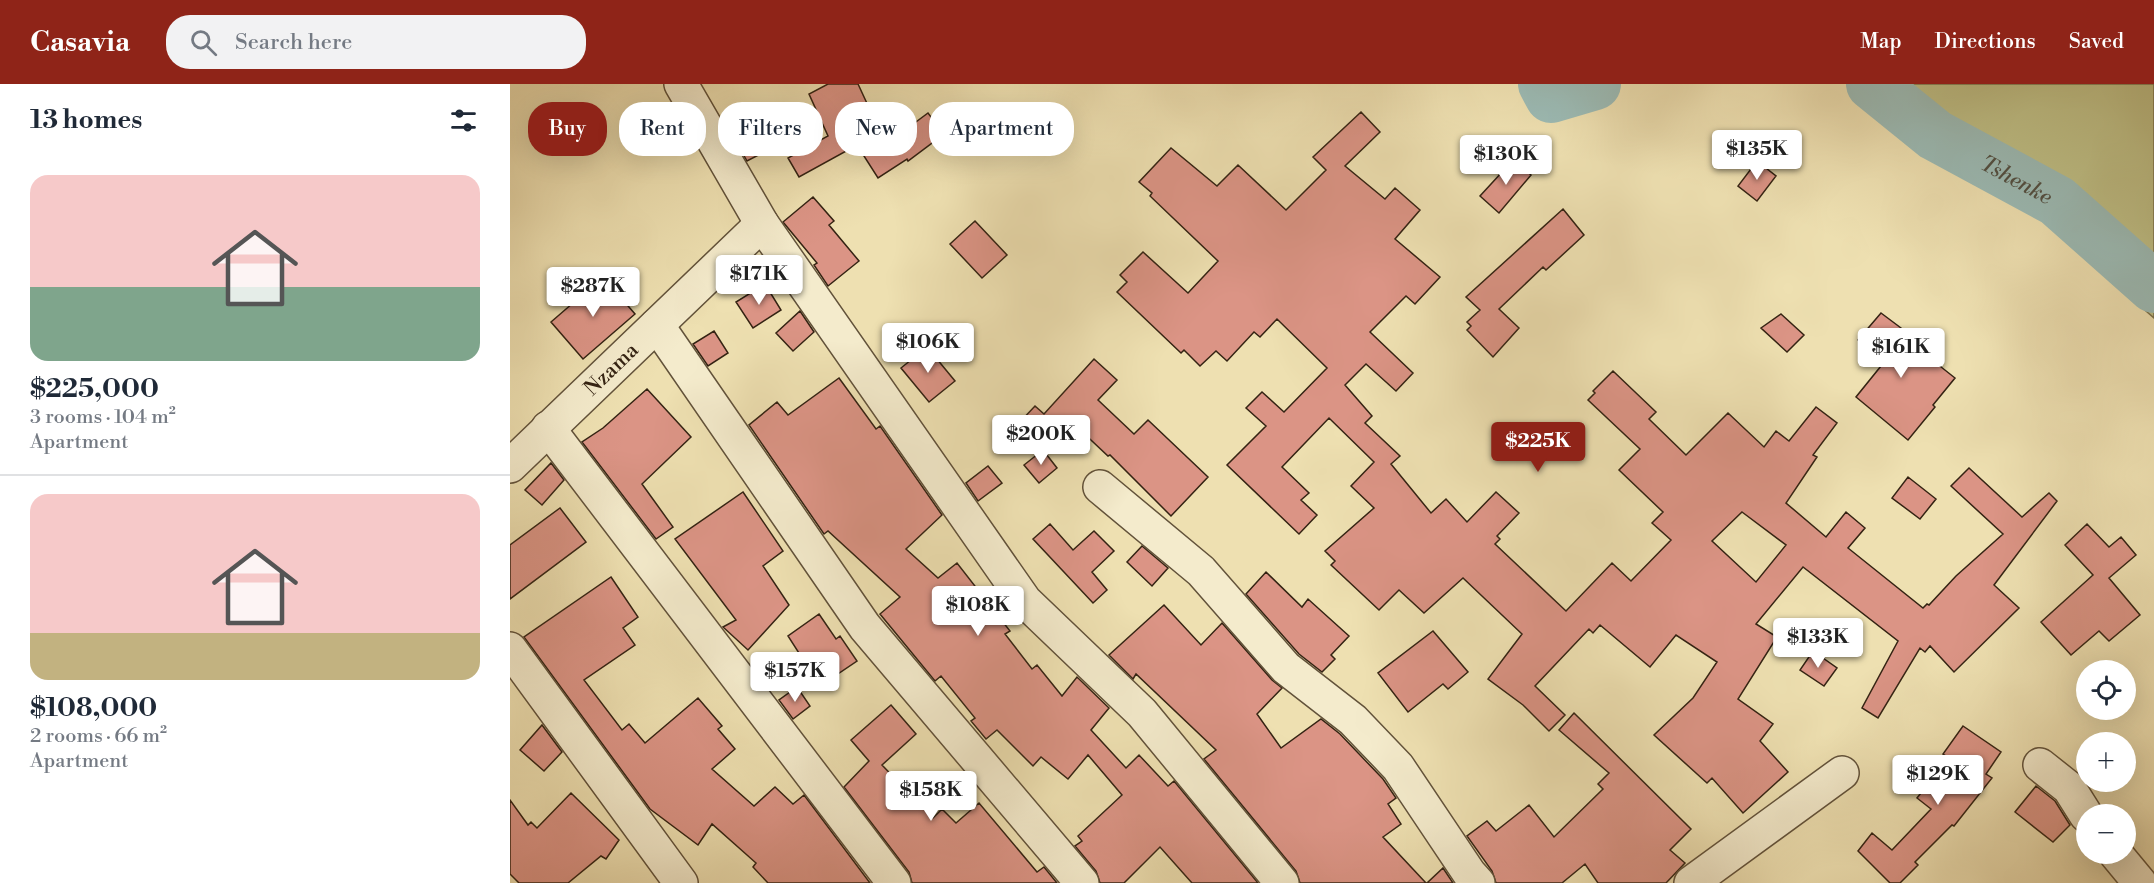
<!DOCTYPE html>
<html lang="en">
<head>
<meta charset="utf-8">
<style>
	:root { --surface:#fff; --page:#f2f2f3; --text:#1f2937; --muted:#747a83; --line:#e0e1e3; --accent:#8f2418 }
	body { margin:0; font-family:"Libre Bodoni",serif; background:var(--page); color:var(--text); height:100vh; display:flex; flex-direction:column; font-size:22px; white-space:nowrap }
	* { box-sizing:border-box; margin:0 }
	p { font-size:20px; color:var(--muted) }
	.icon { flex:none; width:33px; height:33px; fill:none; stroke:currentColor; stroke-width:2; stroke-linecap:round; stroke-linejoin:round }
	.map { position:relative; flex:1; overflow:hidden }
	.side { display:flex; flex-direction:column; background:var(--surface); width:510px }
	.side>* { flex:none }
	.top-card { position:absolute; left:18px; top:18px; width:570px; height:54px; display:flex; gap:12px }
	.controls { position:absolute; left:1566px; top:576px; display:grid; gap:12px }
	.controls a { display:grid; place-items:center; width:60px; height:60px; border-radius:50%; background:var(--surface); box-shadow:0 6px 24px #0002; font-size:30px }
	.price { position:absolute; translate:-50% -51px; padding:0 14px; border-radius:6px; background:#fff; color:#222; font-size:20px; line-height:39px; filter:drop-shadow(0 2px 3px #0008) }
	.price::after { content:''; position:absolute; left:50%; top:36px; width:18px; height:14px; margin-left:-9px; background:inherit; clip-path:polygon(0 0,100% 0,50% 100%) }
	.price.current { background:var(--accent); color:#fff }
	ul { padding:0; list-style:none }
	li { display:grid; align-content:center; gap:12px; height:318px; padding:0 30px }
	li+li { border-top:2px solid var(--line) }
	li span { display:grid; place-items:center; height:186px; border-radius:18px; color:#555 }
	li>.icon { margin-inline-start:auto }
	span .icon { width:108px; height:108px; fill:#fffc; stroke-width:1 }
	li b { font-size:26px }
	h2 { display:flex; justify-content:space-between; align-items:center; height:72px; padding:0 30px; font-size:26px }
	.chip { padding:0 21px; border-radius:24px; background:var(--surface); box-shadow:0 6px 24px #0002; font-size:21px; line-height:54px }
	.chip.current { background:var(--accent); color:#fff }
	header { display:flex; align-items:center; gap:36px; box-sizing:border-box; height:84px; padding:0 30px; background:var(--accent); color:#fff }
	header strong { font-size:28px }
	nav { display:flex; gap:33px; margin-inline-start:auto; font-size:21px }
	.search { width:420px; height:54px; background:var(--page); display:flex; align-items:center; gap:15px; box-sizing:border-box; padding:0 21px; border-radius:24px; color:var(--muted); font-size:22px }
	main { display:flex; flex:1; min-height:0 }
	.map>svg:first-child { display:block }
	.green { fill:#bfc087; stroke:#7a724d; stroke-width:1.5 }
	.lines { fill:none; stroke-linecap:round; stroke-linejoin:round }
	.river { stroke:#9cbbb5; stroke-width:52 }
	.building { fill:#db9485; stroke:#342313; stroke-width:1.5; fill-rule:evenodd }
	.street-casing { stroke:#62523a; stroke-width:36 }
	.street { stroke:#f4ebcc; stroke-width:33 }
	.labels { text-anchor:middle; stroke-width:6; stroke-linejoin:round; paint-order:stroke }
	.street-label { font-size:21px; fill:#342313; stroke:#f4ebcc }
	.water-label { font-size:22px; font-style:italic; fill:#535144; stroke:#f4ebcc }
</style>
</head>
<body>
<header>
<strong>Casavia</strong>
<div class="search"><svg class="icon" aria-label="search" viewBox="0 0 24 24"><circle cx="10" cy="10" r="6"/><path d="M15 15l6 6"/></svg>Search here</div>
<nav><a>Map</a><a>Directions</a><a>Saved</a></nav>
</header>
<main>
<section class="side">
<h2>13 homes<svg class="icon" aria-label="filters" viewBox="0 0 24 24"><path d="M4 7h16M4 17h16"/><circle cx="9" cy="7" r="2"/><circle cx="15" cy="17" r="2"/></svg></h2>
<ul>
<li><span style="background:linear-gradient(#f6c9c9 60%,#7fa58c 0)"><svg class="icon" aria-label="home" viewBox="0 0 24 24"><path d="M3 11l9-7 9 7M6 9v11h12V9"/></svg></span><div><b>$225,000</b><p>3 rooms · 104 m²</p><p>Apartment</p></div></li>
<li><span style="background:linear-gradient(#f6c9c9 75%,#c2b280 0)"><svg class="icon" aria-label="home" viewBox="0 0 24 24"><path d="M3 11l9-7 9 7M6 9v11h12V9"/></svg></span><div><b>$108,000</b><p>2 rooms · 66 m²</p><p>Apartment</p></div></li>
</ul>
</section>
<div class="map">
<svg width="1644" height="799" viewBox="0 0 1644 799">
	<rect width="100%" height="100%" fill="#eee0b1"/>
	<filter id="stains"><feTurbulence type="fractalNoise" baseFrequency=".00333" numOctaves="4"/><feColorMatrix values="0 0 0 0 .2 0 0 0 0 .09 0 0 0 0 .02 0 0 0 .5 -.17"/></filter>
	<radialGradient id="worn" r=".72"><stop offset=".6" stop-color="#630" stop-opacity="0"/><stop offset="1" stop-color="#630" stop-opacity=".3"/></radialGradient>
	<path class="green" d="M 1376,0 L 1644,0 L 1644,234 Z"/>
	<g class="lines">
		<g class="river">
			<path d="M 1034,0 L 1041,13 L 1085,0"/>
			<path id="s1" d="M 1362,0 L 1425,51 L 1547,117 L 1644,203"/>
		</g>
	</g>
	<path class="building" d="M 318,0 L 348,0 L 361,28 L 370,24 L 380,42 L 375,45 L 383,55 L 418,29 L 434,50 L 398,77 L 397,75 L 368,94 L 347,61 L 289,93 L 278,74 L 318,52 L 299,10 Z
		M 851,28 L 870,48 L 835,82 L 875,115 L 885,104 L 910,126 L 885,155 L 930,193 L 905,220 L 896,212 L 860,248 L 903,289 L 886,307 L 856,280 L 835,301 L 862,332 L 855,339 L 890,372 L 881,380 L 921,429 L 936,415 L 957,438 L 986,408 L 1009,429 L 987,452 L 990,455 L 985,460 L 1056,527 L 1102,479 L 1121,497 L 1161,456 L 1142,439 L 1153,428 L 1109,386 L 1130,365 L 1078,316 L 1085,309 L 1083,307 L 1103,287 L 1146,328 L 1139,335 L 1176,371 L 1218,329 L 1254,363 L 1266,347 L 1279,357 L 1306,323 L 1327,339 L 1303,371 L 1307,373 L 1276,419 L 1316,453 L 1336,428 L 1355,444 L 1338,464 L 1413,524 L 1417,520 L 1419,521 L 1446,492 L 1493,450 L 1441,402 L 1459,384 L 1512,433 L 1539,409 L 1547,417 L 1484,501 L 1509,524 L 1444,588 L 1420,562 L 1415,568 L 1410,564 L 1368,634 L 1352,624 L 1388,557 L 1293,483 L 1246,540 L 1267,553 L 1228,615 L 1263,640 L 1250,657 L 1278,688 L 1233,729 L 1202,694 L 1197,699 L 1144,651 L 1183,614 L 1207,578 L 1166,551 L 1140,583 L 1090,541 L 1083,549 L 1079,545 L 1025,602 L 1055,631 L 1039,647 L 1013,621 L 978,595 L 1012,550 L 953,494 L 914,529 L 889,506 L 869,526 L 821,481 L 825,477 L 815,467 L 864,424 L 841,402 L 864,378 L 819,334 L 772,383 L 799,409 L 791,416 L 807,431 L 789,450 L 717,381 L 756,342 L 736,324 L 752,308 L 774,328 L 817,284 L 767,235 L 750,253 L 744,248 L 717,277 L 706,267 L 690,282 L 674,266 L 671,269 L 607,208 L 617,198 L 610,191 L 633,168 L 678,209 L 708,177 L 640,112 L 642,109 L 629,98 L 661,64 L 707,102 L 728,81 L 776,126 L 816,86 L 803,73 ZM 1232,428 L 1276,461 L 1246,498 L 1202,457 Z
		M 248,38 L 262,64 L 237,77 L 223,52 Z
		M 1004,75 L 1021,91 L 989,129 L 970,112 Z
		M 1247,77 L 1266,92 L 1247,117 L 1228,102 Z
		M 303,113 L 324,137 L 319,141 L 349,177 L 318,202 L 304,181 L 307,179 L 273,138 Z
		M 1053,125 L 1074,151 L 1036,186 L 1033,183 L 989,225 L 1009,244 L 983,273 L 957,246 L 961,242 L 957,238 L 970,226 L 956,213 Z
		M 465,137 L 497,171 L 472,194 L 440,160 Z
		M 93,193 L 125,230 L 73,275 L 41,238 Z
		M 255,200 L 271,226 L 243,244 L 226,218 Z
		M 290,227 L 304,248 L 283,267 L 266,249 Z
		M 1371,229 L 1391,244 L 1387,248 L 1445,294 L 1423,321 L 1425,323 L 1398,356 L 1346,313 L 1375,277 L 1348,256 Z
		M 1271,230 L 1294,251 L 1277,268 L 1251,244 Z
		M 204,247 L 218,269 L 198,282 L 183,260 Z
		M 417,263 L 445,297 L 419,318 L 391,284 Z
		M 584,275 L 607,296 L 588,316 L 624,350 L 638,336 L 698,393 L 661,432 L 600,371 L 598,372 L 565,341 L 543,367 L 510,338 L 525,322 L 534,330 Z
		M 329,294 L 366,345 L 370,342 L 432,431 L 396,465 L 428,494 L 447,479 L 500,547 L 495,550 L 522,585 L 527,581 L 552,612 L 567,593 L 599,624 L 581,646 L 616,684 L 629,671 L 658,702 L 664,697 L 748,799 L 682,799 L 650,763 L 614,799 L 590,799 L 586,787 L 565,762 L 572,757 L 568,752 L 612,711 L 578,671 L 558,695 L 531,673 L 523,682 L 487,646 L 476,655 L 461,637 L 465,634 L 431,592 L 425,597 L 370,530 L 390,513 L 318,447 L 314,450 L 239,341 L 267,318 L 278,331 Z
		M 137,305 L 181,353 L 132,400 L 163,443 L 146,455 L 72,358 L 93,344 Z
		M 533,366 L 547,384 L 529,399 L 514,381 Z
		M 41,379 L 54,396 L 32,421 L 15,406 Z
		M 478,382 L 492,399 L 468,417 L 456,399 Z
		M 1398,393 L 1426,415 L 1410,435 L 1382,414 Z
		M 233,408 L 273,467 L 253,482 L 279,521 L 238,566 L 213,543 L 226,536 L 165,455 Z
		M 50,424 L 76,458 L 0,515 L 0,461 Z
		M 540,440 L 563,466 L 584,447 L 604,467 L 582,488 L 597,506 L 583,519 L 523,455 Z
		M 1577,440 L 1599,463 L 1611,453 L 1626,471 L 1599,494 L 1630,531 L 1599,557 L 1589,547 L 1561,571 L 1531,538 L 1583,491 L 1555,461 Z
		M 632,462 L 658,484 L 642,502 L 617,478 Z
		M 756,488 L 792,523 L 798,515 L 839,552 L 821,571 L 825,575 L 812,588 L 789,570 L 736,510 Z
		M 101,493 L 128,533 L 113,544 L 125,561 L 74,596 L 112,646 L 119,640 L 135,659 L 188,614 L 212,642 L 208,645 L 225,665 L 202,685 L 244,722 L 265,703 L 283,720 L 294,711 L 360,799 L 258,799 L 243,783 L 246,779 L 202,740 L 188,761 L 140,725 L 14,553 Z
		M 654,521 L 691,561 L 712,539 L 762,596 L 772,604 L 747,630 L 771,664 L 811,635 L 830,650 L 873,695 L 886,714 L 878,720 L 891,740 L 873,753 L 916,799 L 790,799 L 786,787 L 694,675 L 706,666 L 626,590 L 623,595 L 599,571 Z
		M 309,530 L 326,555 L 330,552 L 347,577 L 310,602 L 278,552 Z
		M 923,547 L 958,588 L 938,605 L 933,600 L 898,628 L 868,589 Z
		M 1303,567 L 1327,584 L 1314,602 L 1290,586 Z
		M 287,603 L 300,622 L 283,635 L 269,616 Z
		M 381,621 L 406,650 L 372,681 L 423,734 L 432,725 L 446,739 L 469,719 L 527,788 L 534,783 L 547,799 L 402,799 L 399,788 L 334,703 L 359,677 L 341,656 Z
		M 1064,629 L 1181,745 L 1160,766 L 1175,779 L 1156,799 L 1088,799 L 1075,780 L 1052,799 L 986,799 L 982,787 L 957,752 L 977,737 L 986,747 L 1019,721 L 1044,753 L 1093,705 L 1088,700 L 1099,689 L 1049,646 Z
		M 32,641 L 52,668 L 34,687 L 10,666 Z
		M 1453,642 L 1491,668 L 1476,690 L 1482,694 L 1444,742 L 1442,741 L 1405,778 L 1408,781 L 1390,799 L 1380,799 L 1348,767 L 1362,749 L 1382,766 L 1421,725 L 1407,714 L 1439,674 L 1433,670 Z
		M 1526,702 L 1545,717 L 1560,741 L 1543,758 L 1505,728 Z
		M 61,709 L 109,756 L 96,775 L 91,772 L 58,799 L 9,799 L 0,790 L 0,716 L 18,741 L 21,738 L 27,744 Z
		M 933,784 L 943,799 L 917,799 Z"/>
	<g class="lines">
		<g class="street-casing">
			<g id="street">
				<path d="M 171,0 L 252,140 L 515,517 L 632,629 L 772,799"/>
				<path d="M 147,241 L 355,543 L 572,799"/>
				<path d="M 38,344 L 384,799"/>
				<path id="s2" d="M 0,382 L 252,140"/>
				<path d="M 590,403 L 691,487 L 776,584 L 843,636 L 888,683 L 959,789 L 968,799"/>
				<path d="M 0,565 L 171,799"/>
				<path d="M 1530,681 L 1559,704 L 1576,731"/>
				<path d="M 1606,770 L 1630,799"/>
				<path d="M 1181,799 L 1332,689"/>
			</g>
		</g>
		<use href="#street" class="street"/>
	</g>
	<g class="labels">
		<g class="street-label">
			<text dy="7" stroke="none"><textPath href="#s2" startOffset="140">Nzama</textPath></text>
		</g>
		<g class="water-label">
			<text dy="8" stroke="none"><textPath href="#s1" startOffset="174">Tshenke</textPath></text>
		</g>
	</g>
	<rect width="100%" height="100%" filter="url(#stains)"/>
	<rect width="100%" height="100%" fill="url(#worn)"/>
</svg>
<div class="controls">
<a><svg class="icon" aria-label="locate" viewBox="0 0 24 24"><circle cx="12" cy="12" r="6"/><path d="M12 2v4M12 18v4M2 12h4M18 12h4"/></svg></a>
<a>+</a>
<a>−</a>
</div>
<b class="price" style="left:1247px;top:97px">$135K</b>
<b class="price" style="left:996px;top:102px">$130K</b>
<b class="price" style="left:249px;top:222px">$171K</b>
<b class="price" style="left:83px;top:234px">$287K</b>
<b class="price" style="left:418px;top:290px">$106K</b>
<b class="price" style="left:1391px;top:295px">$161K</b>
<b class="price" style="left:531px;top:382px">$200K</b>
<b class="price current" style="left:1028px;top:389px">$225K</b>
<b class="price" style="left:468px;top:553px">$108K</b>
<b class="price" style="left:1308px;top:585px">$133K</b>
<b class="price" style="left:285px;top:619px">$157K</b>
<b class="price" style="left:1428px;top:722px">$129K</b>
<b class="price" style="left:421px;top:738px">$158K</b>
<div class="top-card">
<a class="chip current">Buy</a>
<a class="chip">Rent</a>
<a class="chip">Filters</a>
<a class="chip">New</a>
<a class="chip">Apartment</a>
</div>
</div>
</main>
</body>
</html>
